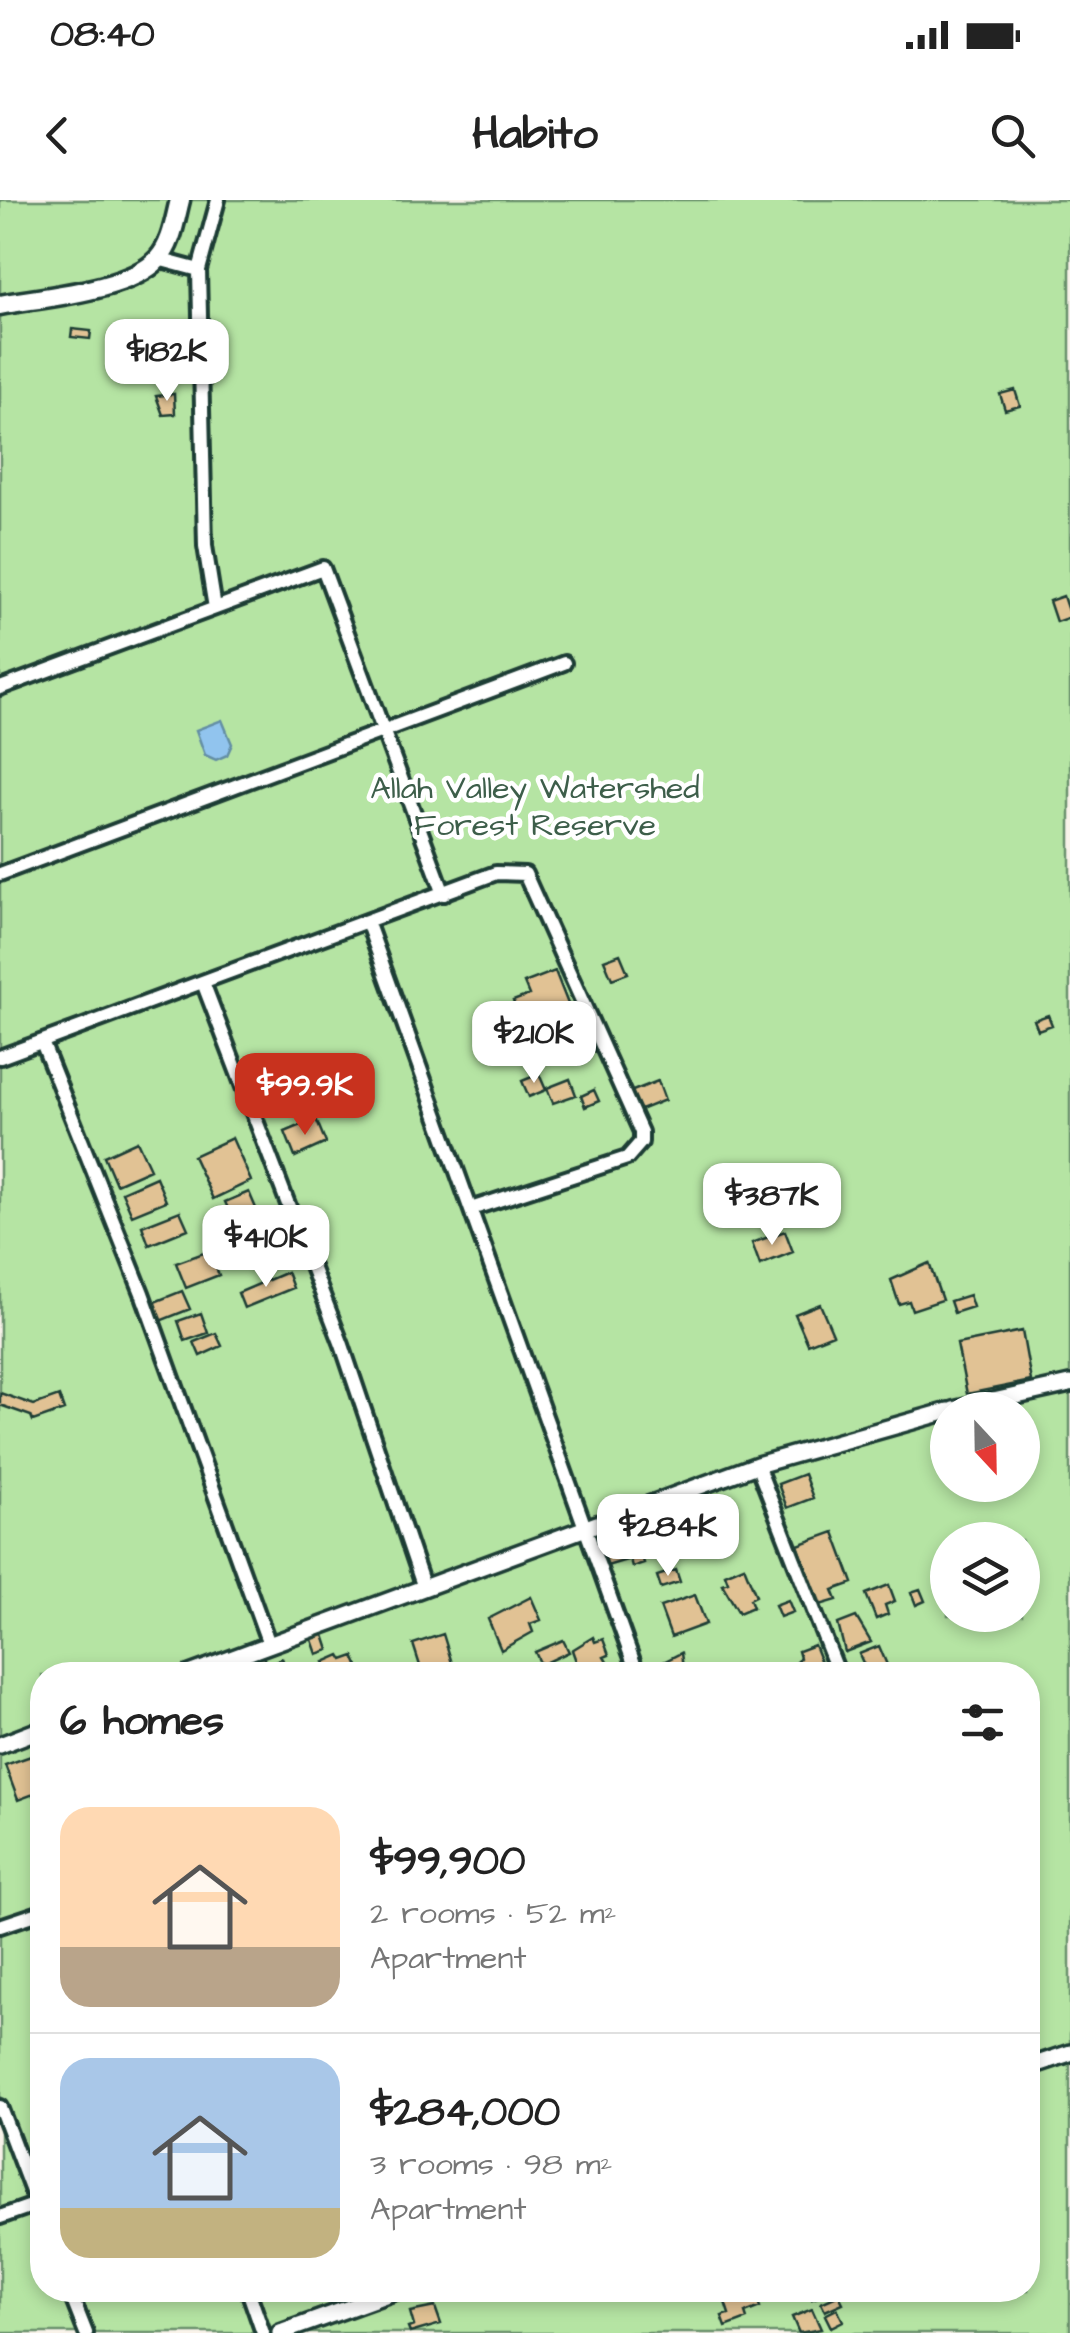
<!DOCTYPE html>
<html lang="en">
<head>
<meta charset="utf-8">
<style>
	:root { --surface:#fff; --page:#f6f6f6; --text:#222; --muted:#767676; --line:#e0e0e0; --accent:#c8321e }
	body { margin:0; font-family:"Architects Daughter",sans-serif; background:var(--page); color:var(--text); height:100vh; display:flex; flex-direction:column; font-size:38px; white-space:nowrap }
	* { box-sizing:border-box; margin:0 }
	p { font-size:32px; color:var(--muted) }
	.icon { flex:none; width:55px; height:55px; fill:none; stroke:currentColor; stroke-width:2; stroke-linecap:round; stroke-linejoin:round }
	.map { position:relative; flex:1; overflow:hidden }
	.side { position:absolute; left:30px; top:1462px; width:1010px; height:640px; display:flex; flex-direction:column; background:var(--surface); border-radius:40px; box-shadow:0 5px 15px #0003 }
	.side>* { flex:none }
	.needle { width:65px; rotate:158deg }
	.tools { position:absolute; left:930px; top:1192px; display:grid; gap:20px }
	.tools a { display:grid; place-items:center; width:110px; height:110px; border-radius:50%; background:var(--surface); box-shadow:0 5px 15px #0003; font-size:50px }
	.price { position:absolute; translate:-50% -85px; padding:0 22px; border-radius:20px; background:#fff; color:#222; font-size:32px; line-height:65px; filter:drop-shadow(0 2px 5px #0008) }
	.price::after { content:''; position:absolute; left:50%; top:60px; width:30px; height:22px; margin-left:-15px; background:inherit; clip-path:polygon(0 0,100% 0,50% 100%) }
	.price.current { background:var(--accent); color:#fff }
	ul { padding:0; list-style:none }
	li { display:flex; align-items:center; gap:30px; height:250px; padding:0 30px }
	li+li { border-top:2px solid var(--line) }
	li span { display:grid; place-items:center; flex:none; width:280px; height:200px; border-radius:30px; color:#555 }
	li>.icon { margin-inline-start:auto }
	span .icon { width:120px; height:120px; fill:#fffc; stroke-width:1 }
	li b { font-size:42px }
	h2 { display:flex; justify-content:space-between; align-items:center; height:120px; padding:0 30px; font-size:42px }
	.status { display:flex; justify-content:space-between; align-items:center; height:70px; padding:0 50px; background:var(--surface); direction:ltr }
	.status svg { height:28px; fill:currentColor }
	header { display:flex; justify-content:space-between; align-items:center; height:130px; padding:0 30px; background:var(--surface); font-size:45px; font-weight:800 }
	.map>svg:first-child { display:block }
	.green { fill:#b5e4a3; stroke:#6a906c; stroke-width:2.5; fill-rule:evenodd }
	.water { fill:#91c4ee; stroke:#638ea4; stroke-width:2.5 }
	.building { fill:#e1c294; stroke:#1f3d34; stroke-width:2.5 }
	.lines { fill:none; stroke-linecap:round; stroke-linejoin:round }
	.minor-casing { stroke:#1f3d34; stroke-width:20 }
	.tertiary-casing { stroke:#1f3d34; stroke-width:22 }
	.secondary-casing { stroke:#1f3d34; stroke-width:25 }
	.minor { stroke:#fff; stroke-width:12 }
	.tertiary { stroke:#fff; stroke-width:15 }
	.secondary { stroke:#fff; stroke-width:18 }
	.labels { text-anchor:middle; stroke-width:9; stroke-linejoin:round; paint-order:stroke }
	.park-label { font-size:32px; fill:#3d5e4a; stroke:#fff }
</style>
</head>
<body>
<div class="status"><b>08:40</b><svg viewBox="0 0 49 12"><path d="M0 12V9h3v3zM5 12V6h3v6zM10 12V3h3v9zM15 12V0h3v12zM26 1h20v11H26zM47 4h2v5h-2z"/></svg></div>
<header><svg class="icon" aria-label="back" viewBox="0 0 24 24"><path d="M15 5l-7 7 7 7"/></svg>Habito<svg class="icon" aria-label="search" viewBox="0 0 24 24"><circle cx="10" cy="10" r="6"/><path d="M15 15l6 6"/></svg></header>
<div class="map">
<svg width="1070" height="2133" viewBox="0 0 1070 2133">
	<rect width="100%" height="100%" fill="#f9f3ea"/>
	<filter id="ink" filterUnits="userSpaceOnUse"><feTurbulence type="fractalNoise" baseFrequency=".01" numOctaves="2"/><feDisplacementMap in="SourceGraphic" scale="20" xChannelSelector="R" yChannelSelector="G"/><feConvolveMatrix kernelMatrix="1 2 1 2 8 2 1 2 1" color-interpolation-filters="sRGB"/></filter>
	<g filter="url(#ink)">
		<path class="green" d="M 0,0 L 1070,0 L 1070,2133 L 0,2133 ZM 948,1210 L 1022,1210 L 1022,1285 L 948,1285 ZM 948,1340 L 1022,1340 L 1022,1415 L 948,1415 ZM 42,1475 L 1028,1475 L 1028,2090 L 42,2090 Z"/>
		<path class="water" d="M 222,520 L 232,544 L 227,555 L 216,560 L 205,555 L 196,530 Z"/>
		<path class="building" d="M 72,129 L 91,131 L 90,139 L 71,137 Z
			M 173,168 L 187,168 L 187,177 L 173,177 Z
			M 1015,190 L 1020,206 L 1005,210 L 1000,194 Z
			M 174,194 L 175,214 L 163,215 L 156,196 Z
			M 1063,396 L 1070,417 L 1056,422 L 1049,401 Z
			M 620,754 L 628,773 L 612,779 L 604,760 Z
			M 555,771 L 568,804 L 557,808 L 560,817 L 522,825 L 513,801 L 529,795 L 524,783 Z
			M 1048,815 L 1052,825 L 1038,830 L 1034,820 Z
			M 539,874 L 546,890 L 529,897 L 522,881 Z
			M 570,879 L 576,895 L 553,903 L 547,888 Z
			M 658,881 L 665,900 L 638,911 L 630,892 Z
			M 594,890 L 599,901 L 585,907 L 581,896 Z
			M 316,919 L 326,943 L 295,957 L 285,932 Z
			M 232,938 L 251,981 L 213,999 L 193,956 Z
			M 137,941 L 150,969 L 116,984 L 104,956 Z
			M 156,977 L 166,1001 L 132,1015 L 122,992 Z
			M 249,992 L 261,1020 L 238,1030 L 225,1002 Z
			M 180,1011 L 188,1029 L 149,1045 L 142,1026 Z
			M 785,1031 L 793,1052 L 760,1065 L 752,1043 Z
			M 209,1051 L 219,1075 L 186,1088 L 176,1063 Z
			M 929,1063 L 942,1100 L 912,1110 L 909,1101 L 899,1104 L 891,1080 Z
			M 287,1072 L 293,1088 L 244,1108 L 238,1093 Z
			M 182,1091 L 190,1109 L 160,1121 L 152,1103 Z
			M 969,1095 L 973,1107 L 954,1113 L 950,1101 Z
			M 820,1104 L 833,1134 L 808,1144 L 795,1114 Z
			M 201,1113 L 208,1133 L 185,1141 L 178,1121 Z
			M 1022,1131 L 1031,1181 L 967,1194 L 957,1144 Z
			M 216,1133 L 222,1146 L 200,1156 L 194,1142 Z
			M 0,1193 L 34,1205 L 59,1196 L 64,1210 L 33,1221 L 31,1216 L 0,1205 Z
			M 804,1274 L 813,1298 L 787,1308 L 778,1284 Z
			M 834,1332 L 853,1383 L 833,1390 L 837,1400 L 820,1405 L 798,1345 Z
			M 636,1339 L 644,1363 L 632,1367 L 630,1359 L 607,1366 L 602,1349 Z
			M 744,1366 L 756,1396 L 750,1399 L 753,1407 L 739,1413 L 722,1384 L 728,1382 L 725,1374 Z
			M 676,1370 L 680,1382 L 661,1388 L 657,1376 Z
			M 889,1385 L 895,1401 L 885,1405 L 888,1414 L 876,1419 L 866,1394 Z
			M 920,1389 L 925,1401 L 916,1405 L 911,1392 Z
			M 695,1395 L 706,1424 L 671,1437 L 660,1407 Z
			M 531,1397 L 541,1420 L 530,1424 L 533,1432 L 501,1450 L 488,1419 Z
			M 788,1400 L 793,1412 L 780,1417 L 775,1405 Z
			M 856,1417 L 871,1442 L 845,1452 L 838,1424 Z
			M 323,1432 L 329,1450 L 317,1454 L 311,1437 Z
			M 443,1434 L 455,1473 L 437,1475 L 434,1465 L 421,1469 L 413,1444 Z
			M 593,1437 L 595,1442 L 603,1439 L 609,1455 L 604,1457 L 615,1475 L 581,1475 L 572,1450 Z
			M 563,1440 L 569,1452 L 541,1465 L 535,1452 Z
			M 814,1445 L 826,1475 L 792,1475 L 790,1468 L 800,1458 L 798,1451 Z
			M 879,1446 L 887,1465 L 868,1474 L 859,1454 Z
			M 681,1453 L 684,1475 L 654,1475 L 652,1468 Z
			M 340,1455 L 343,1460 L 354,1456 L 361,1472 L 343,1475 L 341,1469 L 330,1474 L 324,1462 Z
			M 263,1456 L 270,1475 L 245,1475 L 241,1464 Z
			M 282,1458 L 287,1472 L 275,1475 L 271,1463 Z
			M 34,1555 L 42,1591 L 18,1600 L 5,1565 Z
			M 809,2090 L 836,2090 L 812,2099 Z
			M 741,2092 L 743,2098 L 755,2094 L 760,2107 L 745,2113 L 747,2119 L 726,2127 L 722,2116 L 729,2114 L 724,2099 Z
			M 839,2095 L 843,2103 L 825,2111 L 821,2103 Z
			M 435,2107 L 441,2124 L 410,2133 L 408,2128 L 414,2126 L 410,2112 Z
			M 812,2109 L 821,2129 L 799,2133 L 792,2117 Z
			M 837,2109 L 843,2121 L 831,2127 L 825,2115 Z"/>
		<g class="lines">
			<g class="minor-casing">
				<path id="minor" d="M 158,59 L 199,70
					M 215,408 L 205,346 L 199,70 L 218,0
					M 0,488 L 323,368 L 444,694
					M 0,674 L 564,463
					M 368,724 L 638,1475
					M 204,785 L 342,1145 L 423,1385
					M 42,842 L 142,1093 L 269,1444
					M 0,857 L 496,673 L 525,674 L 641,932 L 641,942 L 627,958 L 474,1008
					M 757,1265 L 839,1475
					M 0,1726 L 42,1712
					M 0,1907 L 42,2018
					M 0,2017 L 37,2004
					M 69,2090 L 86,2133
					M 248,2090 L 263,2133"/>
			</g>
			<g class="tertiary-casing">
				<path id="tertiary" d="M 953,1210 L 1070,1184
					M 187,1475 L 757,1265 L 948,1211
					M 0,1545 L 42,1529
					M 1028,1867 L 1070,1853
					M 280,2133 L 399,2090"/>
			</g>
			<g class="secondary-casing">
				<path id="secondary" d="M 0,105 C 42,97 129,91 158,59 C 172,44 175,19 180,0"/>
			</g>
			<use href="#minor" class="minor"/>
			<use href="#tertiary" class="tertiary"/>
			<use href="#secondary" class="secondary"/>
		</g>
	</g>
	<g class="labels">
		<g class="park-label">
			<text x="535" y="598">Allah Valley Watershed<tspan x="535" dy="37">Forest Reserve</tspan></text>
		</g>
	</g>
</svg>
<div class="tools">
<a><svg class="needle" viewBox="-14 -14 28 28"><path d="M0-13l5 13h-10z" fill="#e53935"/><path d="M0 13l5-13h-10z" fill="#767676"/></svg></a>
<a><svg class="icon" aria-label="layers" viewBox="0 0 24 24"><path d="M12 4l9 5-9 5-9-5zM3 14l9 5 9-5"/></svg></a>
</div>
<b class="price" style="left:167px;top:204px">$182K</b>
<b class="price" style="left:534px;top:886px">$210K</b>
<b class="price current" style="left:305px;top:938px">$99.9K</b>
<b class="price" style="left:772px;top:1048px">$387K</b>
<b class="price" style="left:266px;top:1090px">$410K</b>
<b class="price" style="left:668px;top:1379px">$284K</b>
<section class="side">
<h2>6 homes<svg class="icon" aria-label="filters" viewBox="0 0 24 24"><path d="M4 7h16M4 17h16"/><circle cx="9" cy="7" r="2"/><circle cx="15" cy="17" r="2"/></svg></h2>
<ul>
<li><span style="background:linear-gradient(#ffd9b3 70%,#b9a48a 0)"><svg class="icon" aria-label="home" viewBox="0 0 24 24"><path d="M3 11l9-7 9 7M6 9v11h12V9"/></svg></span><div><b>$99,900</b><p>2 rooms · 52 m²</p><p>Apartment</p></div></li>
<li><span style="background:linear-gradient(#a9c7e8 75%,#c2b280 0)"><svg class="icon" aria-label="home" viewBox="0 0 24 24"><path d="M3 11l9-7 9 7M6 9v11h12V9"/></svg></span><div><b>$284,000</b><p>3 rooms · 98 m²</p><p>Apartment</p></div></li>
</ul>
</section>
</div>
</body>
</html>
